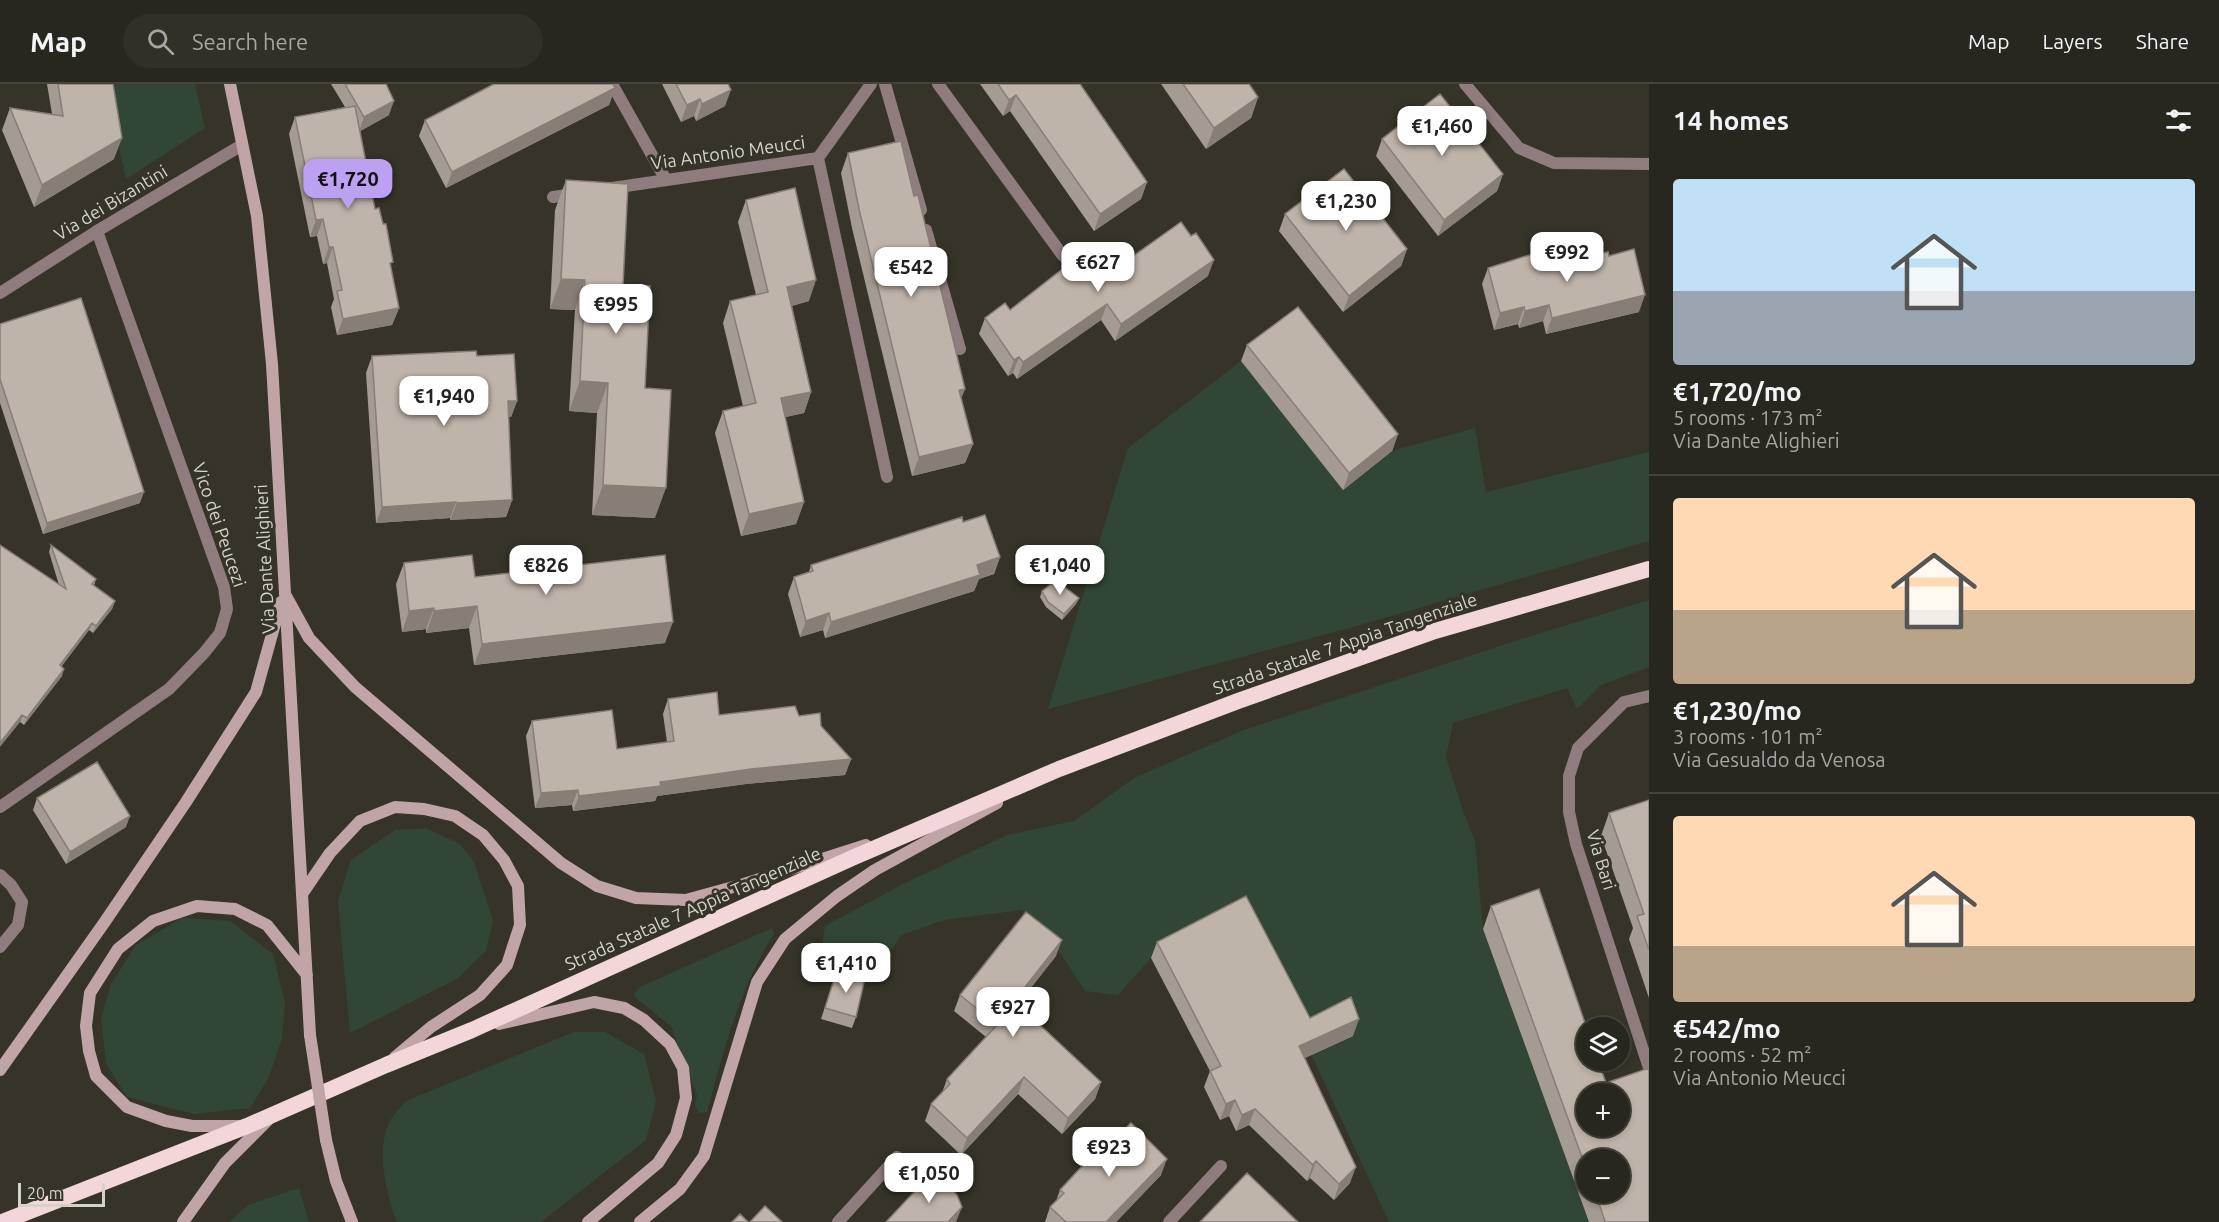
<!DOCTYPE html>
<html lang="en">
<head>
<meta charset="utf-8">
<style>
	:root { --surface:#28271f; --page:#302f28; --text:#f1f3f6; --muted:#a5a5a4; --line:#44443d; --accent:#bca0f2 }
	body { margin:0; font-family:Ubuntu,sans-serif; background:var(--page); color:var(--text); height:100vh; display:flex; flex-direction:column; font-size:22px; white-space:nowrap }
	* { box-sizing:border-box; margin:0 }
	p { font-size:20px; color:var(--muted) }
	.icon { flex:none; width:33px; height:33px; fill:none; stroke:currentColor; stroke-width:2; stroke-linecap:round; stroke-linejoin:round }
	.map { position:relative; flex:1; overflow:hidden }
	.drawer { display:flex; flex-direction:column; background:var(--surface); width:570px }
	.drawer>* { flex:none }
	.fabs { position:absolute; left:1576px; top:933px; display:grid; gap:12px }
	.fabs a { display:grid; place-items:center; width:54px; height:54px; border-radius:50%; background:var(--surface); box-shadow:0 3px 9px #0003,0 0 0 2px var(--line); font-size:30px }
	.scale { position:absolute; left:18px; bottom:15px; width:87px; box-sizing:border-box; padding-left:6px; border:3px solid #d3d2cb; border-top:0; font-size:16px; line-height:21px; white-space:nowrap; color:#d3d2cb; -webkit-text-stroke:4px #363429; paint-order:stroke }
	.price { position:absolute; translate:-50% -51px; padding:0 14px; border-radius:12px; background:#fff; color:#222; font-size:20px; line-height:39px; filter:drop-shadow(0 2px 3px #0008) }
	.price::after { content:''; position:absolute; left:50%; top:36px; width:18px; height:14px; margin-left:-9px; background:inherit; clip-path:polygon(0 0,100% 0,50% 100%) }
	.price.current { background:var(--accent); color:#111 }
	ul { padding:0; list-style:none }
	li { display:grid; align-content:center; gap:12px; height:318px; padding:0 24px }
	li+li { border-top:2px solid var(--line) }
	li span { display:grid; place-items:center; height:186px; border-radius:6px; color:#555 }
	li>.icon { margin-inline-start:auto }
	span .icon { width:108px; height:108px; fill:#fffc; stroke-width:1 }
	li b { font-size:26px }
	h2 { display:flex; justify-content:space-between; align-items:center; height:72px; padding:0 24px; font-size:26px }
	header { display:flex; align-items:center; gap:36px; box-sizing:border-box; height:84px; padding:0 30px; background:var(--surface); border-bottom:2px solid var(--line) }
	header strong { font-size:28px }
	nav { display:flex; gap:33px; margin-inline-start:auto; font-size:21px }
	.search { width:420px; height:54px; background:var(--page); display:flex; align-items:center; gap:15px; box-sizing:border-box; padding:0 21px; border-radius:33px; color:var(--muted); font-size:22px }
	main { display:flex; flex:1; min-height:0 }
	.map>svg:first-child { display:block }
	.green { fill:#314636 }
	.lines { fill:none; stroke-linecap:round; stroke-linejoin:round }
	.service { stroke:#8e7c7e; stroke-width:12 }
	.minor { stroke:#8e7c7e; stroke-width:12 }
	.tertiary { stroke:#8e7c7e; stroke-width:12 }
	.secondary { stroke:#c1a4a8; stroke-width:12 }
	.trunk { stroke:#f2d6d9; stroke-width:16 }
	.secondary-bridge { stroke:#c1a4a8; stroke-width:12 }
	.wall { fill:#a49b92; fill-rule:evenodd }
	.shaded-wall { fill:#867e77 }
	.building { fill:#bfb4aa; stroke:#867e77; stroke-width:1.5; fill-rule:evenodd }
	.labels { text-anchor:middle; stroke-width:6; stroke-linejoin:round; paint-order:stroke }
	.street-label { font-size:18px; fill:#d3d2cb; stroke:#363429 }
</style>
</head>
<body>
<header>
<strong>Map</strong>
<div class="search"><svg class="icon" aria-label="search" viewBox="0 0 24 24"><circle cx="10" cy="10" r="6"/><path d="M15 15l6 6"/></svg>Search here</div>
<nav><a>Map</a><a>Layers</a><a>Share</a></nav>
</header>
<main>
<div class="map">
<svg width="1649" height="1138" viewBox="0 0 1649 1138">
	<rect width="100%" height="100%" fill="#363429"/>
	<path class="green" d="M 105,0 L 195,0 L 205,44 L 126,95 Z
		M 1241,277 L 1343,405 L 1392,367 L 1475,344 L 1486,408 L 1649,368 L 1649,457 L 1357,542 L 1048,625 L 1128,364 Z
		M 1649,516 L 1649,583 L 1601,601 L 1577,625 L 1567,604 L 1453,639 L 1446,673 L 1463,727 L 1475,757 L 1483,845 L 1589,1138 L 1389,1138 L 1286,916 L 1151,874 L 1118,911 L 1085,907 L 1047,849 L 1022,826 L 944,836 L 901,851 L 876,891 L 865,896 L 840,887 L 820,874 L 825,842 L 901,801 L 1007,751 L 1074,737 L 1134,694 L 1244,646 L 1515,557 Z
		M 426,744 L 460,760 L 474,778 L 493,837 L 486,867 L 457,895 L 350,949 L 338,817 L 351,776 L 395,746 Z
		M 182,834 L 230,837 L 273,870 L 285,919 L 282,955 L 268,995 L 250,1024 L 194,1030 L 127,1013 L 106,979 L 101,935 L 111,900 L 136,861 Z
		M 772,844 L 774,850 C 739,905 724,965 707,1028 L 699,1029 L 695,1022 L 697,1011 L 671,942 L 637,915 L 634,910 L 640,903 Z
		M 574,948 L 605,948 L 644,970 L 656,1017 L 646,1056 L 541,1138 L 397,1138 C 386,1111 375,1062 391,1035 C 395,1029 401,1023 406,1017 Z
		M 299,1104 L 309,1138 L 229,1138 L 248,1121 Z"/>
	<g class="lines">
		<path class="service" d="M 838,1138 L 897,1073"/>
		<path class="minor" d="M 612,0 L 666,96
			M 885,0 L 921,126
			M 938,0 L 1063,172
			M 1465,0 L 1519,64 L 1554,79 L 1649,80
			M 818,74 L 887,393
			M 612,104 L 818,74 L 871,0
			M 553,113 L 574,110
			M 926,146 L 960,265
			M 1649,612 L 1624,618 L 1578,664 L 1569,692 L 1569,728 L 1576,760 L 1649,984
			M 0,723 L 169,605 L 204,569 L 220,549 L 227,525 L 224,503 L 97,147
			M 0,791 L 11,801 L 22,818 L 18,841 L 0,863
			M 1169,1138 L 1221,1082"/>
		<path class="tertiary" d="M 0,209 L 97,147 L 242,61"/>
		<path class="secondary" d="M 230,0 L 257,132 L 272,280 L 310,951
			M 286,512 L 309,554 L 355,603 L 561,779 L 597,802 L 636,814 L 686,816 L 744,800 L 866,761
			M 302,810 L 330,769 L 360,737 L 395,723 L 424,725 L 455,732 L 483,751 L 504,776 L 518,802 L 520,841 L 507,881 L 480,911 L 431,943 L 395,973
			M 499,940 L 594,918 L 624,924 L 644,936 L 670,960 L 683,984 L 686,1014 L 676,1051 L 658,1079 L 588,1138
			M 0,986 L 104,839 L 186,718 L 256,608 L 281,518
			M 240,1042 L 192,1042 L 166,1037 L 127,1023 L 96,992 L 89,967 L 86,942 L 90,909 L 118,865 L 153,837 L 197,822 L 235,825 L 267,841 L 307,891
			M 326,1056 L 336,1097 L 352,1138
			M 183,1138 L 225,1079 L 268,1036
			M 640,1138 L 680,1105 L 704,1072 L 757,898 L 785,855 L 837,812 L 875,786 L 997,719"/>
		<path class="trunk" d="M 2,1138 L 247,1042 L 386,981 L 472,946 L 852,774 L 1059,685 L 1238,617 L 1435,547 L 1649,485"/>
		<path class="secondary-bridge" d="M 310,951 L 326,1056"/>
	</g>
	<path class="wall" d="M 47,0 L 113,0 L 114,75 L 34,123 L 2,46 L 10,24 L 52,30 Z
		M 331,0 L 386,0 L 389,31 L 360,47 L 375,125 L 391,185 L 399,224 L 392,241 L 337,251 L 331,223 L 334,215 L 327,179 L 323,180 L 317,152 L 310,153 L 289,50 L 295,33 L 345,23 Z
		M 662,0 L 728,0 L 725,22 L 696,37 L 694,32 L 681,38 Z
		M 980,0 L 1080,0 L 1147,98 L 1141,115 L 1094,147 L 1010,27 L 1003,32 Z
		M 1161,0 L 1249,0 L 1258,13 L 1251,34 L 1206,65 Z
		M 615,4 L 609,21 L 446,104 L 419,52 L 425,36 Z
		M 1382,55 L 1503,90 L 1497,107 L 1438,152 L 1376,72 Z
		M 848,69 L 914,112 L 965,305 L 961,314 L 973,360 L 965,379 L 912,392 L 852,144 L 841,89 Z
		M 566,96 L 623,201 L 645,304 L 655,434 L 592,431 L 597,329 L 569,327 L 575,226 L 550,225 L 555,126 Z
		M 746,116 L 809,217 L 792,222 L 811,308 L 804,329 L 785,333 L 804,418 L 796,440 L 741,452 L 715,349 L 723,327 L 743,322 L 723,239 L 730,217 L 756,211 L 738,138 Z
		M 1285,130 L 1407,165 L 1401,182 L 1343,228 L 1279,147 Z
		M 1609,172 L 1639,228 L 1546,250 L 1543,237 L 1519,244 L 1518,240 L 1494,246 L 1482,200 L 1488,184 L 1542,183 Z
		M 1082,187 L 1098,197 L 1208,192 L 1115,257 L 1101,236 L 1017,295 L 1013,289 L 1008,292 L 979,250 L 985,234 L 1010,226 Z
		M 0,240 L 140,419 L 43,450 L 0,319 Z
		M 1247,261 L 1398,350 L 1392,367 L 1343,406 L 1241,277 Z
		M 372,272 L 477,272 L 517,317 L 511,333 L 509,333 L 512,416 L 506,433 L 450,436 L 450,434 L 376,439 L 366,289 Z
		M 963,438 L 1000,473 L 994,490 L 979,495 L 974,507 L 825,554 L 823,546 L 800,553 L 788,510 L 794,493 L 809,488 L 811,481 Z
		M 51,461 L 96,495 L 94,502 L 115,517 L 112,525 L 93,549 L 89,546 L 61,583 L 62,592 L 24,641 L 20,638 L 59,501 L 49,468 Z
		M 404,479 L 475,493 L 665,559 L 474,581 L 469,544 L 426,549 L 426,545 L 402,548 L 396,500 Z
		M 1067,505 L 1079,514 L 1076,520 L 1062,536 L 1046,523 L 1040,513 L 1042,507 Z
		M 668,615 L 719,631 L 799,632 L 821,642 L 851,675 L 845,691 L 746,700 L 657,712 L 655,717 L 573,727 L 572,721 L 535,724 L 526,652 L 532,637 L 617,665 L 667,658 L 663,630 Z
		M 37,714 L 126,743 L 66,780 L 33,726 Z
		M 1649,716 L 1649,914 L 1629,855 L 1633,844 L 1601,752 L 1609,729 Z
		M 1491,822 L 1649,1138 L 1589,1138 L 1483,845 ZM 1587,1076 L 1620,1108 L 1587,1108 Z
		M 1157,858 L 1310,934 L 1353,952 L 1305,974 L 1350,1099 L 1334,1116 L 1310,1094 L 1307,1097 L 1249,1041 L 1236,1047 L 1229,1032 L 1220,1036 L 1204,1003 L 1210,987 L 1151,874 Z
		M 1056,872 L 1018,920 L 1101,998 L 1095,1015 L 1062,1050 L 1018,1010 L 961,1071 L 925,1037 L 931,1020 L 942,1009 L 947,995 L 986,953 L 954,927 L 960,911 Z
		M 837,886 L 856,933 L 852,944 L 821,935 Z
		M 1114,1056 L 1161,1091 L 1116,1138 L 1045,1138 L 1050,1123 L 1056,1117 L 1060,1106 Z"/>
	<path class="shaded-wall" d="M 615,4 L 609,21 L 446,104 L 452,88 Z
		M 731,6 L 725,22 L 696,37 L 702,20 Z
		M 1016,11 L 1010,27 L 1003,32 L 1009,16 Z
		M 1258,13 L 1251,34 L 1206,65 L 1214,44 Z
		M 700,15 L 694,32 L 681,38 L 687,21 Z
		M 394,17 L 389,31 L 359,48 L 364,33 Z
		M 122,54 L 114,75 L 34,123 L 42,101 Z
		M 1503,90 L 1497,107 L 1438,152 L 1444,136 Z
		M 1147,98 L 1141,115 L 1094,147 L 1100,130 Z
		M 323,135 L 317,152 L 310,153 L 316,136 Z
		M 329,163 L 333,163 L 327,179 L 323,180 Z
		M 1407,165 L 1401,182 L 1343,228 L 1349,212 Z
		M 1214,176 L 1208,192 L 1115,257 L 1121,240 Z
		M 561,195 L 585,196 L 575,226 L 550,225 Z
		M 816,196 L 809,217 L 780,225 L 787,203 Z
		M 1645,211 L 1639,228 L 1546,250 L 1552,234 Z
		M 1107,220 L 1101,236 L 1017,295 L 1023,278 Z
		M 1549,221 L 1543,237 L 1519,244 L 1525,227 Z
		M 1524,223 L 1518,240 L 1494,246 L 1500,229 Z
		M 399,224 L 392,241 L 337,251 L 343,235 Z
		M 1019,273 L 1013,289 L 1008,292 L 1014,276 Z
		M 580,297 L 608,299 L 597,329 L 569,327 Z
		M 965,305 L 957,325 L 959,306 Z
		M 811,308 L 804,329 L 773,336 L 781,314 Z
		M 508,317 L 517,317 L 511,333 L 502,334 Z
		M 1398,350 L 1392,367 L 1343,406 L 1349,389 Z
		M 973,360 L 965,379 L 912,392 L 919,373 Z
		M 603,401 L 666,404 L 655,434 L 592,431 Z
		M 144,408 L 140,419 L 43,450 L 47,439 Z
		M 512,416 L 506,433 L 450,436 L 457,419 Z
		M 456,418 L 450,434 L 376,439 L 382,423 Z
		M 804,418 L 796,440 L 741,452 L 749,430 Z
		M 1000,473 L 994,490 L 979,495 L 974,507 L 825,554 L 831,538 L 977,481 Z
		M 1079,514 L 1076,520 L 1062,536 L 1064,530 Z
		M 115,517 L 112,525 L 93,549 L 96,542 Z
		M 477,522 L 469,544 L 426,549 L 434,527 Z
		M 434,524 L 426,545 L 402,548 L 409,527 Z
		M 829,529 L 823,546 L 800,553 L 806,537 Z
		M 673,538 L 665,559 L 474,581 L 482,560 Z
		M 92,539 L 89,546 L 57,588 L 60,581 Z
		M 64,585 L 62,592 L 24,641 L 27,634 Z
		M 22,631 L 20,638 L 0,663 L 0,659 Z
		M 851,675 L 845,691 L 746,700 L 657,712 L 655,717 L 573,727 L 579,712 L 660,698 L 751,685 Z
		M 578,706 L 572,721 L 535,724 L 541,709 Z
		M 130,732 L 126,743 L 66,780 L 70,768 Z
		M 1062,856 L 1056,872 L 1008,933 L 1014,917 Z
		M 1359,935 L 1353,952 L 1293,979 L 1299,962 Z
		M 1024,993 L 1018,1010 L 961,1071 L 967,1054 Z
		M 1101,998 L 1095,1015 L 1062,1050 L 1068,1034 Z
		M 1235,1016 L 1229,1032 L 1220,1036 L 1226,1020 Z
		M 1255,1025 L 1249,1041 L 1236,1047 L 1242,1031 Z
		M 1167,1075 L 1161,1091 L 1116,1138 L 1106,1138 Z
		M 1316,1077 L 1310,1094 L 1307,1097 L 1313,1081 Z
		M 1356,1083 L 1350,1099 L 1334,1116 L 1339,1100 Z
		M 962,1123 L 956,1138 L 948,1138 Z"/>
	<path class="building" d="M 58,0 L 113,0 L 122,54 L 42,101 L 10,24 L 63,32 Z
		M 345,0 L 386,0 L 394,17 L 364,33 Z
		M 494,0 L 613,0 L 615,4 L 452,88 L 425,36 Z
		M 676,0 L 728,0 L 731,6 L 702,20 L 700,15 L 687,21 Z
		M 998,0 L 1080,0 L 1147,98 L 1100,130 L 1016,11 L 1009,16 Z
		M 1183,0 L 1249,0 L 1258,13 L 1214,44 Z
		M 1440,10 L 1503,90 L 1444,136 L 1382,55 Z
		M 355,22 L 375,125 L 379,124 L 383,140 L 386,140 L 393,178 L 390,179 L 399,224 L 343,235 L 337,207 L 342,206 L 333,163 L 329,163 L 323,135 L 316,136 L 295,33 Z
		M 901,57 L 914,112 L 918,111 L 965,305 L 959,306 L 973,360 L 919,373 L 859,125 L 848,69 Z
		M 1344,85 L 1407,165 L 1349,212 L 1285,130 Z
		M 566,96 L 628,100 L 623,201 L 650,202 L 645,304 L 671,306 L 666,404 L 603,401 L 608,299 L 580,297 L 585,196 L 561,195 Z
		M 795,104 L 816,196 L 787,203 L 811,308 L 781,314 L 804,418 L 749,430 L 723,327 L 756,319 L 730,217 L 768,208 L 746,116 Z
		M 1181,138 L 1191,152 L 1196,149 L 1214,176 L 1121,240 L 1107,220 L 1023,278 L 1019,273 L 1014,276 L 985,234 L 1005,219 L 1010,226 L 1074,176 L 1082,187 L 1088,183 L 1098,197 Z
		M 1634,165 L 1645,211 L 1552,234 L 1549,221 L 1525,227 L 1524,223 L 1500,229 L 1488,184 L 1539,168 L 1542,183 L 1608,168 L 1609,172 Z
		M 81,214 L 144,408 L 47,439 L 0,295 L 0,240 Z
		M 1298,223 L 1398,350 L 1349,389 L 1247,261 Z
		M 476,267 L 477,272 L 514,270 L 517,317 L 508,317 L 512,416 L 457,419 L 456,418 L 382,423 L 372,272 Z
		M 985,431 L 1000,473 L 977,481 L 980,491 L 831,538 L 829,529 L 806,537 L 794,493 L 813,487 L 811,481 L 962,433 L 963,438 Z
		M 0,461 L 66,505 L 51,461 L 96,495 L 92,500 L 115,517 L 96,542 L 92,539 L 60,581 L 64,585 L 27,634 L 22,631 L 0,659 Z
		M 472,471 L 475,493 L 665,471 L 673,538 L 482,560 L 477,522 L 434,527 L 434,524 L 409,527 L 404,479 Z
		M 1059,494 L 1067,505 L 1079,514 L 1064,530 L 1048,518 L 1042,507 Z
		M 717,608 L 719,631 L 795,622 L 799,632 L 820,629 L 821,642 L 851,675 L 751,685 L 660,698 L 661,702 L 579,712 L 578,706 L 541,709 L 532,637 L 612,626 L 617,665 L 674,657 L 668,615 Z
		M 97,678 L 130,732 L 70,768 L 37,714 Z
		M 1649,716 L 1649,866 L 1637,832 L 1644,830 L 1609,729 Z
		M 1539,805 L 1587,945 L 1587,976 L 1598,976 L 1606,999 L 1649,984 L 1649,1138 L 1603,1138 L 1605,1137 L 1595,1108 L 1620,1108 L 1620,1076 L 1587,1076 L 1587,1087 L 1491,822 ZM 1587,1010 L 1620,1010 L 1620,1042 L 1587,1042 Z
		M 1246,812 L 1310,934 L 1351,913 L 1359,935 L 1299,962 L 1356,1083 L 1339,1100 L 1316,1077 L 1313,1081 L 1255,1025 L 1242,1031 L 1235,1016 L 1226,1020 L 1210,987 L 1221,982 L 1157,858 Z
		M 1026,828 L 1062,856 L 1014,917 L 1101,998 L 1068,1034 L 1024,993 L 967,1054 L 931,1020 L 950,1000 L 947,995 L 997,941 L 960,911 Z
		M 837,886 L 865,894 L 856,933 L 825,924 Z
		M 1131,1039 L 1167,1075 L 1106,1138 L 1066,1138 L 1050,1123 L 1064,1109 L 1060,1106 L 1110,1052 L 1114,1056 Z
		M 1247,1089 L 1298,1138 L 1200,1138 Z
		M 929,1092 L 946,1098 L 957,1111 L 962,1123 L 948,1138 L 886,1138 Z
		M 765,1122 L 782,1138 L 750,1138 Z
		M 740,1130 L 748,1138 L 732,1138 Z"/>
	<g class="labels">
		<g class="street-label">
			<text transform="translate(728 69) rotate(-8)" y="6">Via Antonio Meucci</text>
			<text transform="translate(111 119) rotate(-31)" y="6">Via dei Bizantini</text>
			<text transform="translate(219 441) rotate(71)" y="6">Vico dei Peucezi</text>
			<text transform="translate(265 475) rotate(-93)" y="6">Via Dante Alighieri</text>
			<text transform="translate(1345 560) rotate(-19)" y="6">Strada Statale 7 Appia Tangenziale</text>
			<text transform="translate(1601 776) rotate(73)" y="6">Via Bari</text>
			<text transform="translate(693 825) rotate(-24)" y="6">Strada Statale 7 Appia Tangenziale</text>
		</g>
	</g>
</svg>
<div class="fabs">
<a><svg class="icon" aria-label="layers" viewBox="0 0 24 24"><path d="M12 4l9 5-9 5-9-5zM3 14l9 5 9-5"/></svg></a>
<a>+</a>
<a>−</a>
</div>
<div class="scale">20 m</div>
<b class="price" style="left:1442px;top:73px">€1,460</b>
<b class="price current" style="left:348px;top:126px">€1,720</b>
<b class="price" style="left:1346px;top:148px">€1,230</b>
<b class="price" style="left:1567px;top:199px">€992</b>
<b class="price" style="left:1098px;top:209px">€627</b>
<b class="price" style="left:911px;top:214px">€542</b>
<b class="price" style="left:616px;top:251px">€995</b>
<b class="price" style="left:444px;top:343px">€1,940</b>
<b class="price" style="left:546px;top:512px">€826</b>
<b class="price" style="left:1060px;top:512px">€1,040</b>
<b class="price" style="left:846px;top:910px">€1,410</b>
<b class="price" style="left:1013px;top:954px">€927</b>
<b class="price" style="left:1109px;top:1094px">€923</b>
<b class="price" style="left:929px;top:1120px">€1,050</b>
</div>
<section class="drawer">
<h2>14 homes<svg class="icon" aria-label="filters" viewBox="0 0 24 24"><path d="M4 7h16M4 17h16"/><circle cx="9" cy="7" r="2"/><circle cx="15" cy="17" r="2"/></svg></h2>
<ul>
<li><span style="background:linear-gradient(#bfe0f5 60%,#9aa5b1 0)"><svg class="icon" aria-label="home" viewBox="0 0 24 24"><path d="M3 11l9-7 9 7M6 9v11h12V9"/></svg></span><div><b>€1,720/mo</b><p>5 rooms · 173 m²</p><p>Via Dante Alighieri</p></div></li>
<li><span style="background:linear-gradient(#ffd9b3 60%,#b9a48a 0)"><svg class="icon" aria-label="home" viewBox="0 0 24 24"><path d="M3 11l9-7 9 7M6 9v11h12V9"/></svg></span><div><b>€1,230/mo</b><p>3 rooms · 101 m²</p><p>Via Gesualdo da Venosa</p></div></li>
<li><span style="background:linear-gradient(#ffd9b3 70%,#b9a48a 0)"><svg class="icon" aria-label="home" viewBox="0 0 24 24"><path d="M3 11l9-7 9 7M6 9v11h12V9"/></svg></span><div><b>€542/mo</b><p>2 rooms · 52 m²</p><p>Via Antonio Meucci</p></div></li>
</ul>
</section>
</main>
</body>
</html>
